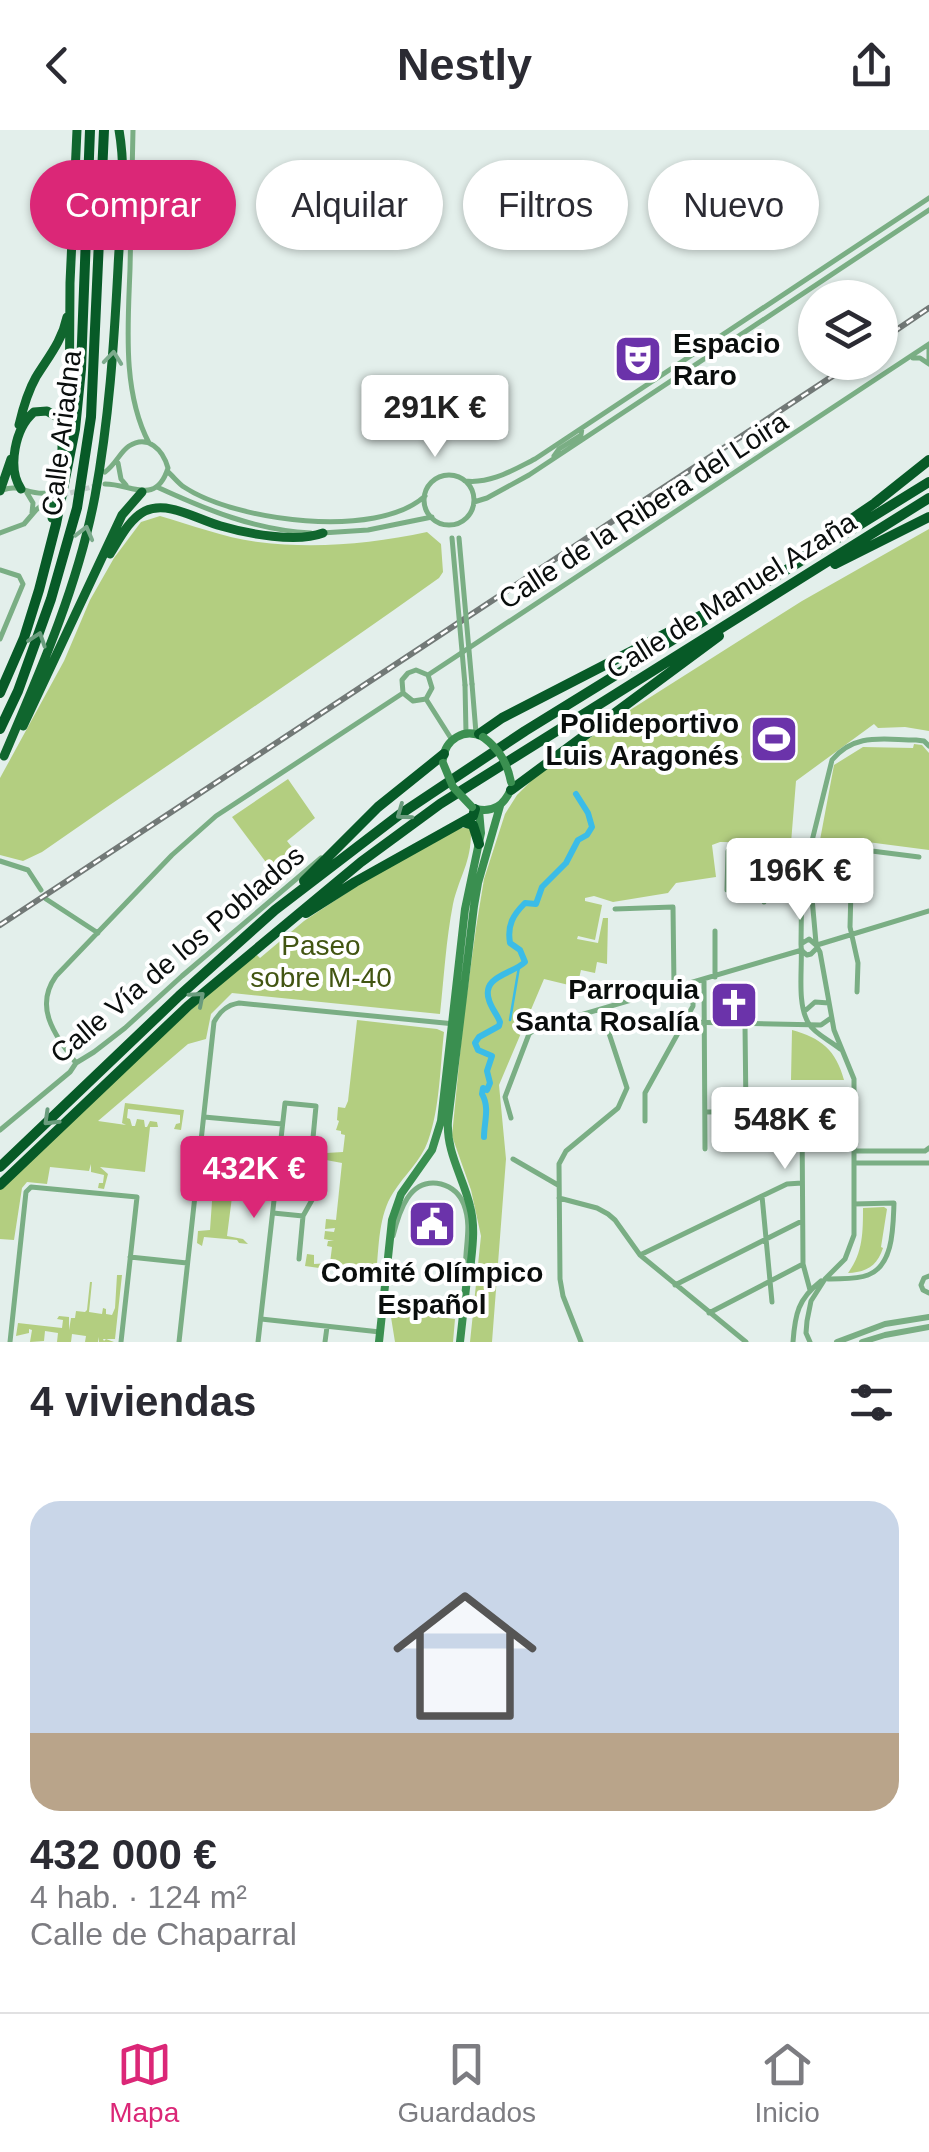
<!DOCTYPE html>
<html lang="es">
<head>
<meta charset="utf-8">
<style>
	:root { --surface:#fff; --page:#f7f7f7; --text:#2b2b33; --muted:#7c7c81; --line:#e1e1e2; --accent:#db2777 }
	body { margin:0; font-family:Helvetica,sans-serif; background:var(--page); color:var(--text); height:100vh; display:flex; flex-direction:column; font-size:38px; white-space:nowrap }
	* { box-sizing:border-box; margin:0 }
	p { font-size:32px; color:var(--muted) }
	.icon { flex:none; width:55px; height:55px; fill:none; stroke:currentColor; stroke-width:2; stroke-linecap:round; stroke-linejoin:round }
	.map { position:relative; height:1212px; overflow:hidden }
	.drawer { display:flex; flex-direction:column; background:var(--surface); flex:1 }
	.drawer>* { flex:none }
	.hud { position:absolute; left:30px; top:30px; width:870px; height:90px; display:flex; gap:20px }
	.tools { position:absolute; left:798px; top:150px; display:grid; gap:20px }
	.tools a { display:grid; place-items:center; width:100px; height:100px; border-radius:50%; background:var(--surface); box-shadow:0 2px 8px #0004; font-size:50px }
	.price { position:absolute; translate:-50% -85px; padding:0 22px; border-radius:10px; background:#fff; color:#222; font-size:32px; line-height:65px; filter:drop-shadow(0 2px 5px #0008) }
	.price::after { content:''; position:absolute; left:50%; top:60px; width:30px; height:22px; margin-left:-15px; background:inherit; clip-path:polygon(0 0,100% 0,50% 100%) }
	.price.active { background:var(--accent); color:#fff }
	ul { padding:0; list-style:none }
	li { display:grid; align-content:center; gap:20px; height:530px; padding:0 30px }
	li span { display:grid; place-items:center; height:310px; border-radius:30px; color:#555 }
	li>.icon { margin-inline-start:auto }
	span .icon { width:180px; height:180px; fill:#fffc; stroke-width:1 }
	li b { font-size:42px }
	h2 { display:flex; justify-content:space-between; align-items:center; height:120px; padding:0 30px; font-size:42px }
	.tag { padding:0 35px; border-radius:45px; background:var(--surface); box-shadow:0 2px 8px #0004; font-size:35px; line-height:90px }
	.tag.active { background:var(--accent); color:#fff }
	header { display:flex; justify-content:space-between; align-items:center; height:130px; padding:0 30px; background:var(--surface); font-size:45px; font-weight:700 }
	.tab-bar { display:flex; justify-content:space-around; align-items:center; height:140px; border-top:2px solid var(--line); background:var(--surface); font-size:28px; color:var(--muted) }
	.tab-bar a { display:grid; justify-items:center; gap:5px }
	.tab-bar .active { color:var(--accent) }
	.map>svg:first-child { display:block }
	.green { fill:#b3ce80 }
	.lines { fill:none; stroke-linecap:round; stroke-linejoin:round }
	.stream { stroke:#3bbce7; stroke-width:2.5 }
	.canal { stroke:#3bbce7; stroke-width:6 }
	.minor-tunnel { stroke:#c2cdca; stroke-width:5; stroke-dasharray:5 2.5; stroke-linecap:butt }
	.minor { stroke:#7aae84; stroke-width:5 }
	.tertiary { stroke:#7aae84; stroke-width:6 }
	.secondary { stroke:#3a8f50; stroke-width:8 }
	.trunk { stroke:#10662e; stroke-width:9 }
	.motorway { stroke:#075a27; stroke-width:10 }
	.rail-casing { stroke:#727977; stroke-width:6 }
	.rail { stroke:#fff; stroke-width:2.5; stroke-dasharray:8; stroke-linecap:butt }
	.minor-bridge { stroke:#7aae84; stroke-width:5 }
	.secondary-bridge { stroke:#3a8f50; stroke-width:8 }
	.oneway { stroke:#7cab8c }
	.oneway2 { stroke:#6a9c7d }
	.labels { text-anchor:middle; stroke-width:8; stroke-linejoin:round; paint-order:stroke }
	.poi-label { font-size:28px; font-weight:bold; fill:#0a0e0d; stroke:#fff; text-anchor:end }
	.street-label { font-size:28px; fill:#0a0e0d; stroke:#fff }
	.park-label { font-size:28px; fill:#425512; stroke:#fff }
</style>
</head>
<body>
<header><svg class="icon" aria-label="back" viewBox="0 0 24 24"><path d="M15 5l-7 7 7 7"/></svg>Nestly<svg class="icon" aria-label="share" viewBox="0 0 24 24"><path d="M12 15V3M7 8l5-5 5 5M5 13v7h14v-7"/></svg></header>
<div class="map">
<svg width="929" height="1212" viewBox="0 0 929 1212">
	<rect width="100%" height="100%" fill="#e3efeb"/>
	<path class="green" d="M 160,386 C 192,395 225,408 258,412 C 314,419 371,414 427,402 L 441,414 L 443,442 L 439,448 C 309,541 174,630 42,722 L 23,731 L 0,725 L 0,648 L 64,531 L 90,470 L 114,428 L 141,392 Z
		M 929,399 L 929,601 L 905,597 L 878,598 L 874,594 L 796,651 L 791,713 L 720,712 L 712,715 L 716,747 L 676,753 L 668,763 L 613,772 L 594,766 L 585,768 L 585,771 L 602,775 L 595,810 L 578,806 L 577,809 L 598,813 L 603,788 L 608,788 L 607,834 L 597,832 L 595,843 L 581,840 L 577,857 L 544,849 L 499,955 L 506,1029 L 492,1212 L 470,1212 L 481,1106 L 471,1060 L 452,1006 L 463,893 L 476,798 L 484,749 L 505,684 L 517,665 L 537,645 L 630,580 L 802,471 Z
		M 914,614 L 922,615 L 929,623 L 929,720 L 852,710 L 820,710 L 834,635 L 863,617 L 913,618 Z
		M 288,649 L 315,688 L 287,711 L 302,730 L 273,761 L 269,758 L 261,766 L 257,761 L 274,743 L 232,687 Z
		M 459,698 L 471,698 C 472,732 460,744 453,774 C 446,810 444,847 440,884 L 232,863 L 211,884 L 206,909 L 188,914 L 98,991 L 126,995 L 122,993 L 125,973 L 184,980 L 181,1000 L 174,999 L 176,994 L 180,993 L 180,985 L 128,979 L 127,988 L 130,989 L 132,996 L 135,996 L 137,989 L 144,990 L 145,997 L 147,997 L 150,991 L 157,992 L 158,997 L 150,997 L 145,1042 L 100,1037 L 108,1044 L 104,1059 L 98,1058 L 99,1053 L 103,1053 L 104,1045 L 91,1042 L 91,1034 L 89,1041 L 50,1037 L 47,1054 L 27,1052 L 22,1058 L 14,1110 L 0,1109 L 0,1055 L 254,822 L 260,828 L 304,791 L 372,746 Z
		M 357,890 L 437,899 L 444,902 C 440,937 440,978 428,1011 C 421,1031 404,1045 393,1063 C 378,1086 379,1119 376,1146 L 305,1136 L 307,1124 L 314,1125 L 314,1134 L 330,1133 L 332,1117 L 327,1116 L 328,1111 L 334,1111 L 324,1109 L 325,1101 L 334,1102 L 335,1098 L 325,1099 L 326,1089 L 336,1090 L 342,1033 L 326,1030 L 327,1026 L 321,1024 L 317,1012 L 325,1013 L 326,1023 L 343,1022 L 345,1005 L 341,1004 L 341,1001 L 336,1000 L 339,991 L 337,990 L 338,977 L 345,978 L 348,971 Z
		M 792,900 C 821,908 836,920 844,950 L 791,950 Z
		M 213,1057 L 223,1063 L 223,1067 L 226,1067 L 229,1063 L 237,1065 L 237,1067 L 232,1067 L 227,1106 L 243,1109 L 248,1114 L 239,1113 L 237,1110 L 204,1107 L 202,1116 L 197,1113 L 198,1101 L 210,1100 Z
		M 884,1077 L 887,1079 L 881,1117 L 883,1118 C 877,1136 867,1142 848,1143 C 863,1123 863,1102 863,1078 Z
		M 117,1145 L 122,1145 L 115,1209 L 103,1209 L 104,1211 L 106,1209 L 114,1212 L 99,1212 L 99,1207 L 98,1212 L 85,1212 L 86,1206 L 72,1204 L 71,1212 L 57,1212 L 58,1203 L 45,1201 L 44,1211 L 30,1212 L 32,1200 L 29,1199 L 29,1203 L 16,1206 L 18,1193 L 62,1198 L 63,1190 L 57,1189 L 59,1186 L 69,1187 L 69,1200 L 71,1188 L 75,1188 L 76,1181 L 85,1182 L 87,1180 L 90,1152 L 92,1152 L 89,1182 L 102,1184 L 103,1178 L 106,1179 L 106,1184 L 112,1185 L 115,1178 Z
		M 390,1181 L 455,1189 L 453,1212 L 395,1212 Z"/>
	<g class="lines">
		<path class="stream" d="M 510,890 L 519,837"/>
		<path class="canal" d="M 484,1007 C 484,992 490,978 482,964 L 483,958 L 487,960 L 490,953 L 487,941 L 492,926 L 478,920 L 475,913 L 479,907 L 499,896 L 500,892 C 497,884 491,878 489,870 C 481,846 513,844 525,832 L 520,820 L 510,813 C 507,795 513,785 525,773 L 536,774 L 542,757 L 566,733 L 578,710 L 587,705 L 592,697 L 588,683 L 576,664"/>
		<path class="minor-tunnel" d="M 63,365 L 95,356"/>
		<path class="minor" d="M 133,0 C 132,46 131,93 130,139 C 128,195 122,262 149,313
			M 929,218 L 929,229
			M 913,228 L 920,228 L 929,234
			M 554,326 L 559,319 L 581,305 L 582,298
			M 118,333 L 121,349 L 126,355
			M 167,341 C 173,346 178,353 184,357 C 235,391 377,410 425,366
			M 105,342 C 116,334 120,322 129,316 C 148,304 163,320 168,338 C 156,376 132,354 105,354
			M424 370a25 25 0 1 1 50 0a25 25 0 1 1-50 0Z
			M 465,351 C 491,354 513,340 535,329 L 929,68
			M 157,357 C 207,380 255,400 311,403
			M 3,360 C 20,353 28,366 48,363
			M 27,363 L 33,373 L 32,383
			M 474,372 L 487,368 L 529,345 L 929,80
			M 0,403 L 24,394 L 36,380 L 46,372
			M 322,403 L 368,400 L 432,387
			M 0,440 L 19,446 L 23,454 L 0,509
			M 428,545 L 929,214
			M 472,554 L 476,603
			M 465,555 L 466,603
			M 403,563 L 402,550 L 408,543 L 416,540 L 428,545
			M 403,563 L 413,571 L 426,569
			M 426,569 L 452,610
			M 426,569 L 432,558 L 428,545
			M 808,727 L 812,733 L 812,768 L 816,813
			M 0,731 L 28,740 L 41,760
			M 763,759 L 773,750 L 801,750
			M 46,769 L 98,803
			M 764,772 L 763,760 L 727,760 L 728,721 L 772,722 L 805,727
			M 615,779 L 673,777 L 674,856
			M 715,801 L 715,847
			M 801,814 L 802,732 L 808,727 L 832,630 C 855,602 884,610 916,610 L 924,611 L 929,616
			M 816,815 L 809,809 L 801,814 C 803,836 796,874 809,894 C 815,904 831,911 840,919
			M 817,815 L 929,781
			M 802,821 L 807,825 L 811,824 L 817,818
			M 704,850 L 705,1019
			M 857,862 L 858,833 L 850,797 L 852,723 L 856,719 L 919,727
			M 806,880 L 815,872 L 829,873
			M 684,892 L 821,895 L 831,888
			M 745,895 L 746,982
			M 76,933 C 56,906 33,878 56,846 L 172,725 L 216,686 L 403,563
			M 705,982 L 785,981 L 800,985 L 802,989 L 803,1134 L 810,1160
			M 204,987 L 282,994
			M 511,988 L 505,967 L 529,904 L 536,898 L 802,820
			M 645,991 L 645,963 L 693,876 L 693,866
			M 0,1000 L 70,942 L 76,933 L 94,922 L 125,898 L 182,846 L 321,728
			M 854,1021 L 925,1021 L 929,1018
			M 513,1029 L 558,1055
			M 854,1033 L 929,1033
			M 762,1066 L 772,1172
			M 559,1068 L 597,1078 L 608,1084 L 615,1090 L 640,1125 L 746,1212
			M 273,1083 L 303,1086
			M 393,1106 C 399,1082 409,1047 441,1054 C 452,1057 460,1064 464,1075 C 473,1098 463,1122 466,1146
			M 640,1125 L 787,1054 L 802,1053
			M 130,1127 L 187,1133
			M 299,1129 L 303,1086 L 312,1070 L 318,1028
			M 929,1146 L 924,1148 L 921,1155 L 923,1160 L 929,1163
			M 828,1149 C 841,1148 856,1150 868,1145 C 894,1135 893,1096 894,1073 L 854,1074
			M 675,1155 L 802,1091
			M 709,1183 L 803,1134
			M 261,1189 L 380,1202
			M 10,1212 L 26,1062 L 31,1057 L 137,1067 L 121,1212
			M 179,1212 L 214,892 C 220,881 227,875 239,873 L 455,894
			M 258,1212 L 285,973 L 316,976 L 313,1008
			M 325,1212 L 327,1197
			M 581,1212 L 563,1166 L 560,1149 L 559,1034 L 566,1021 L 618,978 L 627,958 L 601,879
			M 793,1212 C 795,1184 798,1169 821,1151
			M 810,1212 L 806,1203 L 807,1191 L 811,1171 L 825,1149 L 845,1129 L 854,1105 L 854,949 L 834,900 L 820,822 L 816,815"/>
		<path class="tertiary" d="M 837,1212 L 885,1194 L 929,1187
			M 862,1212 L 885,1205 L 929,1197"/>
		<path class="secondary" d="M 443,629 C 445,610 464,597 483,607
			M 476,679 C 494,683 504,675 511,659
			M 379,1212 L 392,1090 L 401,1064 L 432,1020 L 441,991 L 465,779 L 481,703 L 479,680
			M 460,1212 L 467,1149 L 470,1141 C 472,1120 476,1098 470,1076 C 463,1047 446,1022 448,991 L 474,776 L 478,753 L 500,676"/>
		<path class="trunk" d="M 19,295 C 23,278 28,261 36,247 C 49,226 62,211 67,187
			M 69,313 L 70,153 L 77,0
			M 21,359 C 7,338 15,298 34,282 L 47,281 L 59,288 L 62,297 L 62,322 L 52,388
			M 0,361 L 11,329
			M 110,424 C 119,410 129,389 145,381 C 168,370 198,390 221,396 C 248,404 297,413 323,403
			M 23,596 L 122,385 L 142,362
			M 4,626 C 40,542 78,456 95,366 C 109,290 114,214 118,138 C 120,93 127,45 119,0"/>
		<path class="motorway" d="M 805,421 L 875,373 L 929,330
			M 835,434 L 929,387
			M 0,563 L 24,508 L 39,460 L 56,394 L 75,299 L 81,239 L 90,0
			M 0,599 L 18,561 L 51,469 L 77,378 L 91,287 L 104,0
			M 479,604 L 502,588 L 702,485
			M 511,660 L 719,506
			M 463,692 L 473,695 L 479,714
			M 304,751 L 378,677 L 444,624
			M 306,783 L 355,752 L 473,686 L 475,679
			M 0,1037 L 179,866 L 275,780 L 399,685 L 525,601 L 929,352
			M 0,1055 L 188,876 L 361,732 L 440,674 L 929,368"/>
		<g class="rail-casing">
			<path id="rail" d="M 880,211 L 929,178
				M 0,795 L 854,232"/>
		</g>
		<use href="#rail" class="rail"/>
		<path class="minor-bridge" d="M 452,408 L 465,555
			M 459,408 L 472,554"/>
		<path class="secondary-bridge" d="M 483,607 C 499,619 507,632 511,652
			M 443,633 L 453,657 L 472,677"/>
	</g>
	<defs><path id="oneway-chevron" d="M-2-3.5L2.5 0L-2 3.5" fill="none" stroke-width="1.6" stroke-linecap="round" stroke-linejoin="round" transform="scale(2.5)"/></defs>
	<g class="oneway">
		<use href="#oneway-chevron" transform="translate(113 228) rotate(-84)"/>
		<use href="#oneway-chevron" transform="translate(85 403) rotate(-75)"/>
	</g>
	<g class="oneway2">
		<use href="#oneway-chevron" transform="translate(38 509) rotate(-71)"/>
		<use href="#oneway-chevron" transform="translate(403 683) rotate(144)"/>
		<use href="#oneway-chevron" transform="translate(198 868) rotate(-41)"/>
		<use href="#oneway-chevron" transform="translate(50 989) rotate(136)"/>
	</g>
	<defs>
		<g id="theatre-square" transform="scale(2.5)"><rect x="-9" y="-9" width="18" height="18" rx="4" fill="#6b33aa" stroke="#fff"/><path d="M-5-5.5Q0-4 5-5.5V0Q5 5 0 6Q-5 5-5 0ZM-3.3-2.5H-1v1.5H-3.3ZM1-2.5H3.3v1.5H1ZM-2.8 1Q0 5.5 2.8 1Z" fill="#fff"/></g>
		<g id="stadium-square" transform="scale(2.5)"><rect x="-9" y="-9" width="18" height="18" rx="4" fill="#6b33aa" stroke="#fff"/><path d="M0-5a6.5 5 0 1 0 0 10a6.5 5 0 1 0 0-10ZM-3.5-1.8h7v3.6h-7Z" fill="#fff"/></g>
		<g id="church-square" transform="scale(2.5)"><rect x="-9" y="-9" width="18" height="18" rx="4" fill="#6b33aa" stroke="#fff"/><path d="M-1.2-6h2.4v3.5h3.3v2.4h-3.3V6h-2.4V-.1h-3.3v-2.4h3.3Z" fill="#fff"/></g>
		<g id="civic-square" transform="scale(2.5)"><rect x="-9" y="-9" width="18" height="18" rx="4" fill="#6b33aa" stroke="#fff"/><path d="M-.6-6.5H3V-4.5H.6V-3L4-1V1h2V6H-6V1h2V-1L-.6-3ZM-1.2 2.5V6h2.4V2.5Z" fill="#fff"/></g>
	</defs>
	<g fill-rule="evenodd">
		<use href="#theatre-square" x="638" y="229"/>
		<use href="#stadium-square" x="774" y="609"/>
		<use href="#church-square" x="734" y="875"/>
		<use href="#civic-square" x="432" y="1094"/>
	</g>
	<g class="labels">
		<g class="poi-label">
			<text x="673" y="223" text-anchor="start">Espacio<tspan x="673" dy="32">Raro</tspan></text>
			<text x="739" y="603">Polideportivo<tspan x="739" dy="32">Luis Aragonés</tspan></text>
			<text x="699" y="869">Parroquia<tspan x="699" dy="32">Santa Rosalía</tspan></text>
			<text x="432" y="1152" text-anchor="middle">Comité Olímpico<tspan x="432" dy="32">Español</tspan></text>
		</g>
		<g class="street-label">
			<text transform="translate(61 303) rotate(-83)" y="10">Calle Ariadna</text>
			<text transform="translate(643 380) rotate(-33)" y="10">Calle de la Ribera del Loira</text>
			<text transform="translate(731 465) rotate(-32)" y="10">Calle de Manuel Azaña</text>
			<text transform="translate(177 824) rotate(-40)" y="10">Calle Vía de los Poblados</text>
		</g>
		<g class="park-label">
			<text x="321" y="825">Paseo<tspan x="321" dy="32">sobre M-40</tspan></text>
		</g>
	</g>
</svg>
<div class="tools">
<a><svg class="icon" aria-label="layers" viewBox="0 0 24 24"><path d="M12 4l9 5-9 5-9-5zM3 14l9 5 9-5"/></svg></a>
</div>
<b class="price" style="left:435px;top:330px">291K €</b>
<b class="price" style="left:800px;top:793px">196K €</b>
<b class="price" style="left:785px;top:1042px">548K €</b>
<b class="price active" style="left:254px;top:1091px">432K €</b>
<div class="hud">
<a class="tag active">Comprar</a>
<a class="tag">Alquilar</a>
<a class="tag">Filtros</a>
<a class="tag">Nuevo</a>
</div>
</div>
<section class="drawer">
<h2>4 viviendas<svg class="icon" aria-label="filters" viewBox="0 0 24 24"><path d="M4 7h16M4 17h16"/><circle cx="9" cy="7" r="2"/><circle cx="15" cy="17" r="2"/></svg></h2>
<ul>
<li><span style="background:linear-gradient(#c9d6e8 75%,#b9a48a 0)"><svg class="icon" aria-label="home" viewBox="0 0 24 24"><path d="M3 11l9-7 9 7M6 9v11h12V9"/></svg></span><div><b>432 000 €</b><p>4 hab. · 124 m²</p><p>Calle de Chaparral</p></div></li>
</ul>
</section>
<nav class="tab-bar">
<a class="active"><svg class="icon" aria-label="map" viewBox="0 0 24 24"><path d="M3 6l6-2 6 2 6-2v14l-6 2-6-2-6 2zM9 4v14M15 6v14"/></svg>Mapa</a>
<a><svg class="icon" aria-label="saved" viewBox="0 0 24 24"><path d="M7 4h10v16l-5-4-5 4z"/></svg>Guardados</a>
<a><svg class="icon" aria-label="home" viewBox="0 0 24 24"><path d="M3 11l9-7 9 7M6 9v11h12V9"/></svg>Inicio</a>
</nav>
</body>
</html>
